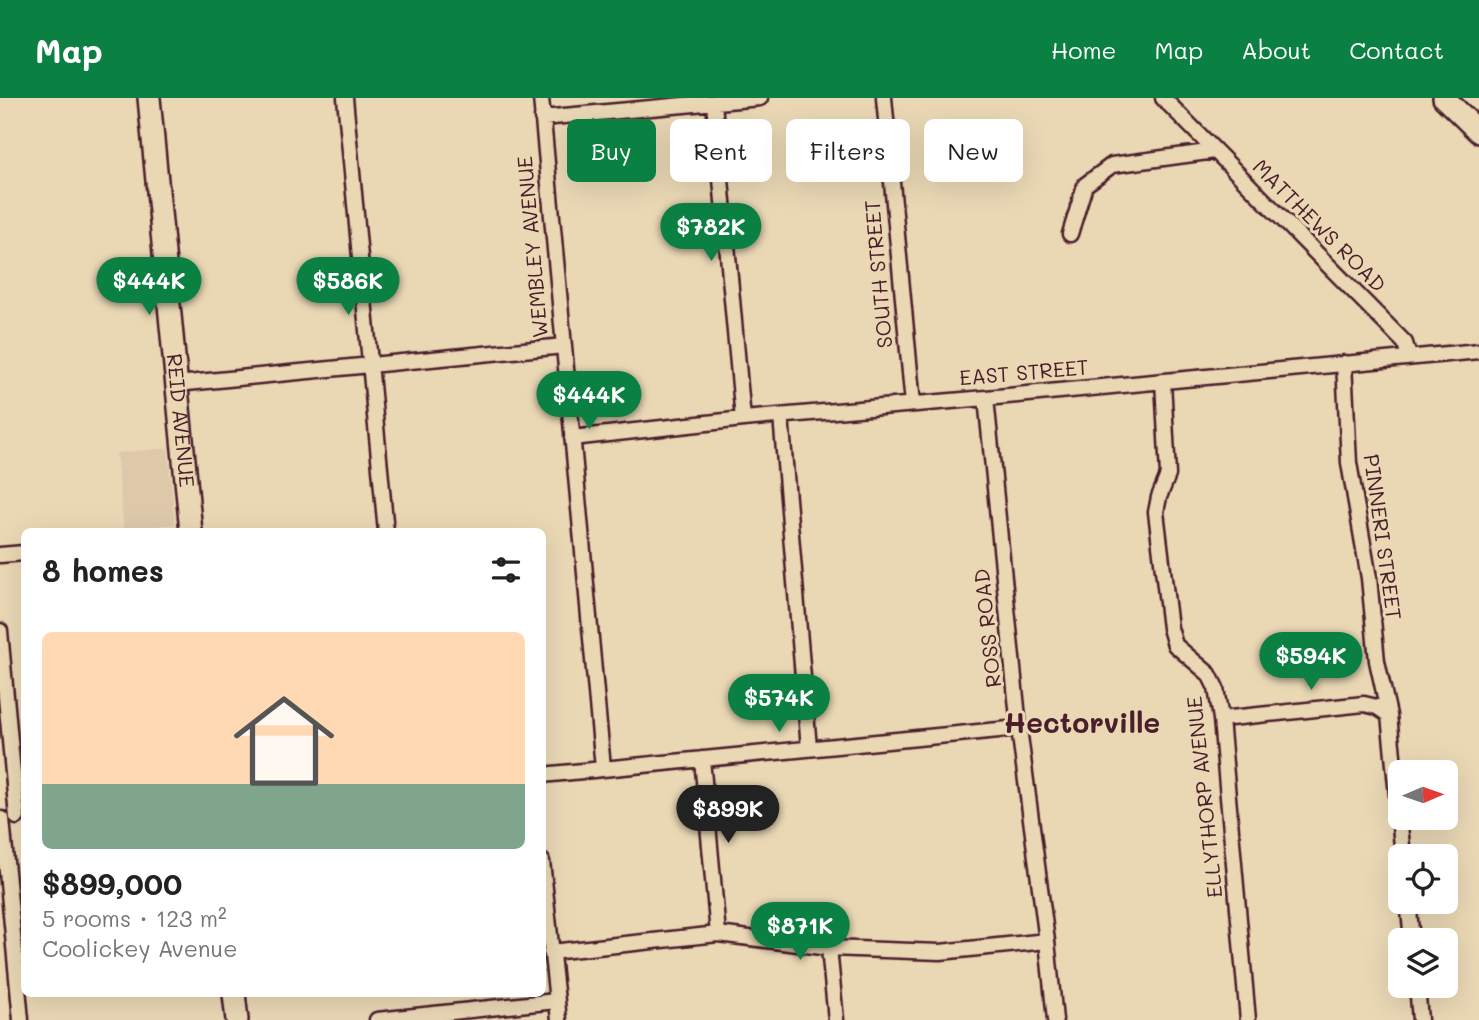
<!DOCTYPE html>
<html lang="en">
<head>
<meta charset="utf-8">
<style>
	:root { --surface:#fff; --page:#f6f6f6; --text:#222; --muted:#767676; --line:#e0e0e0; --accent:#0b8043 }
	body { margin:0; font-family:Mali,sans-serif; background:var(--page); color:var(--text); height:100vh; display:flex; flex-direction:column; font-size:26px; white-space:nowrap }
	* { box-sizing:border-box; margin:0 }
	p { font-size:23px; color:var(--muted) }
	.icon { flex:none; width:38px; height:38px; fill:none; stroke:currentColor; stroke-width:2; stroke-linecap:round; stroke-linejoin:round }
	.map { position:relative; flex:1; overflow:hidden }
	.sheet { position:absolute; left:21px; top:430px; width:525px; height:469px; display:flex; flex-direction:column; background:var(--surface); border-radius:10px; box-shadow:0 7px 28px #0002 }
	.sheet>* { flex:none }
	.hud { position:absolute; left:567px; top:21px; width:665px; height:63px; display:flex; gap:14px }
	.needle { width:46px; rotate:88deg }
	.buttons { position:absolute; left:1388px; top:662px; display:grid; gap:14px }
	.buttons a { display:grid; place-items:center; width:70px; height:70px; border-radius:10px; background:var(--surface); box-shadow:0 7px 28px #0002; font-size:35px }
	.price { position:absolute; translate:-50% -60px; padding:0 16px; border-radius:24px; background:var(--accent); color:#fff; font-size:23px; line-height:46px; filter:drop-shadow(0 2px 4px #0008) }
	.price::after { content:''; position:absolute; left:50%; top:42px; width:21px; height:16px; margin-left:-10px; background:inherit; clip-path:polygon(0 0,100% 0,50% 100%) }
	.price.current { background:#222; color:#fff }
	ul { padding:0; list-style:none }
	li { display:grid; align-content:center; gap:14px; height:371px; padding:0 21px }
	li+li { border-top:2px solid var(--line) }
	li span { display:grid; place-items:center; height:217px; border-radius:10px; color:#555 }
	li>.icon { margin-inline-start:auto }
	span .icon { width:126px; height:126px; fill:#fffc; stroke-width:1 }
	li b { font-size:30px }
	h2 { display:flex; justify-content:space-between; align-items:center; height:84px; padding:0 21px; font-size:30px }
	.pill { padding:0 24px; border-radius:10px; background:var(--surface); box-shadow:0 7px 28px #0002; font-size:24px; line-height:63px }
	.pill.current { background:var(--accent); color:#fff }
	header { display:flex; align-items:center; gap:42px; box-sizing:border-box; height:98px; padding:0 35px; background:var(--accent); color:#fff }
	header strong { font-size:33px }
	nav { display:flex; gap:38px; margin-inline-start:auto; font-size:24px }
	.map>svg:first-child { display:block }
	.built { fill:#ddc9aa }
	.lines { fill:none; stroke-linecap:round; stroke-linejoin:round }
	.street-casing { stroke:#4a1f2b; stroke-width:19 }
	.secondary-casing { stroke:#4a1f2b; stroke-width:26 }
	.street { stroke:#ead8b5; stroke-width:14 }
	.secondary { stroke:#ead8b5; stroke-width:21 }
	.labels { text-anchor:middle; stroke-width:6; stroke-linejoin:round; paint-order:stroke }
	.street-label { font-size:21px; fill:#4a1f2b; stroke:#ead8b5 }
	.district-label { font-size:28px; font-weight:bold; fill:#4a1f2b; stroke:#ead8b5 }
</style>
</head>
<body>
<header>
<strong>Map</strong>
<nav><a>Home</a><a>Map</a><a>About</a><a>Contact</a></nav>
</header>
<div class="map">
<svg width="1479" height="922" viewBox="0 0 1479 922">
	<rect width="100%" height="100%" fill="#ead8b5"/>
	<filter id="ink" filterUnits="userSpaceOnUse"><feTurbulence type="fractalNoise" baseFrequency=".0143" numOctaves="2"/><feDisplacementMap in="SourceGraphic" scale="14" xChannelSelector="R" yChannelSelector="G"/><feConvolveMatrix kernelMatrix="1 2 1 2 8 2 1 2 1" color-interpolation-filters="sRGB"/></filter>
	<g filter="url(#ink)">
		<path class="built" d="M 168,350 L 175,426 L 124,431 L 116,355 Z"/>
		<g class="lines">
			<g class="street-casing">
				<path id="street" d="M 345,0 L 386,434
					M 541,0 L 603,670
					M 884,0 L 913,306
					M 1163,0 L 1405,245 L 1409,259
					M 714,5 L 743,321
					M 542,20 L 760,0
					M 1070,136 L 1085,87 L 1112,67 L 1215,53
					M 1344,265 L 1349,365 L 1369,480 L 1377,563 L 1389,617 L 1403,758
					M 1163,283 L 1168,377 L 1159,399 L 1156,414 L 1170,530 L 1175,547 L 1209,576 L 1216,590 L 1221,621 L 1248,922
					M 177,286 L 564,248
					M 986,300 L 1019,630 L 1047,843 L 1055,922
					M 781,318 L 809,650
					M 572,340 L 743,321 L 986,300 L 1479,253
					M 0,457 L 24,455
					M 0,533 L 17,719
					M 1221,621 L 1364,606 L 1377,609 L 1389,617
					M 702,661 L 718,836
					M 542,677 L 1019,630
					M 2,721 L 21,922
					M 542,763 L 559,922
					M 1408,803 L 1412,842
					M 829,850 L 836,922
					M 551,854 L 718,836 L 829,850 L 940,854 L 1047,843
					M 1417,887 L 1420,922
					M 377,922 L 556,903"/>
			</g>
			<g class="secondary-casing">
				<g id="secondary">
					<path id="s1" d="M 149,0 L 191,434"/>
					<path d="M 1444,0 L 1479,34"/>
					<path d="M 234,896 L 237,922"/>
				</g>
			</g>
			<use href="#street" class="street"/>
			<use href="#secondary" class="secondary"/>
		</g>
	</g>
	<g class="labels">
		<g class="street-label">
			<text transform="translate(1319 128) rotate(45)" y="7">MATTHEWS ROAD</text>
			<text transform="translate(533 149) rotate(-95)" y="7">WEMBLEY AVENUE</text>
			<text transform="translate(879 176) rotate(-95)" y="7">SOUTH STREET</text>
			<text transform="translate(1024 275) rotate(-5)" y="7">EAST STREET</text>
			<text dy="7" stroke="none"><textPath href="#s1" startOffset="324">REID AVENUE</textPath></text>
			<text transform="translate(1382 439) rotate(82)" y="7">PINNERI STREET</text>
			<text transform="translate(988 530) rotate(-96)" y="7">ROSS ROAD</text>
			<text transform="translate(1205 699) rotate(-96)" y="7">ELLYTHORP AVENUE</text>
		</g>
		<g class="district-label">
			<text x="1082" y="635">Hectorville</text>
		</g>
	</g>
</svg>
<div class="buttons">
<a><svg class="needle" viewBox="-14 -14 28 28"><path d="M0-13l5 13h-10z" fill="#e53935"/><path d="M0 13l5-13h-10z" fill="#767676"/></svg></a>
<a><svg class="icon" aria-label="locate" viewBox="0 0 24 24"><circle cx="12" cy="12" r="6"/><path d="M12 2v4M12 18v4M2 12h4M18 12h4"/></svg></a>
<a><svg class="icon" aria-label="layers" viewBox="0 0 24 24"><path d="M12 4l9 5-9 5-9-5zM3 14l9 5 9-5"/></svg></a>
</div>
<b class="price" style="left:711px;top:165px">$782K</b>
<b class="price" style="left:149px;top:219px">$444K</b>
<b class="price" style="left:348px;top:219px">$586K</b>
<b class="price" style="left:589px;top:333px">$444K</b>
<b class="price" style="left:1311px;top:594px">$594K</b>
<b class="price" style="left:779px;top:636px">$574K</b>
<b class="price current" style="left:728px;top:747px">$899K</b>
<b class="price" style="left:800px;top:864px">$871K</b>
<div class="hud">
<a class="pill current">Buy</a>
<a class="pill">Rent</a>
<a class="pill">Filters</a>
<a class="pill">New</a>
</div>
<section class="sheet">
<h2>8 homes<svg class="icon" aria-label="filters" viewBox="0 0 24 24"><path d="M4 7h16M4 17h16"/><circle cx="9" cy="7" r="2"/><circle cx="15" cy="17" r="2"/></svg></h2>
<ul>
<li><span style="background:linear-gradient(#ffd9b3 70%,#7fa58c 0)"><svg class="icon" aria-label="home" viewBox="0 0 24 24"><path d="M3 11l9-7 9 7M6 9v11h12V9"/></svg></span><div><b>$899,000</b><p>5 rooms · 123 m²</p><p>Coolickey Avenue</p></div></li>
</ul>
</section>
</div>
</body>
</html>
